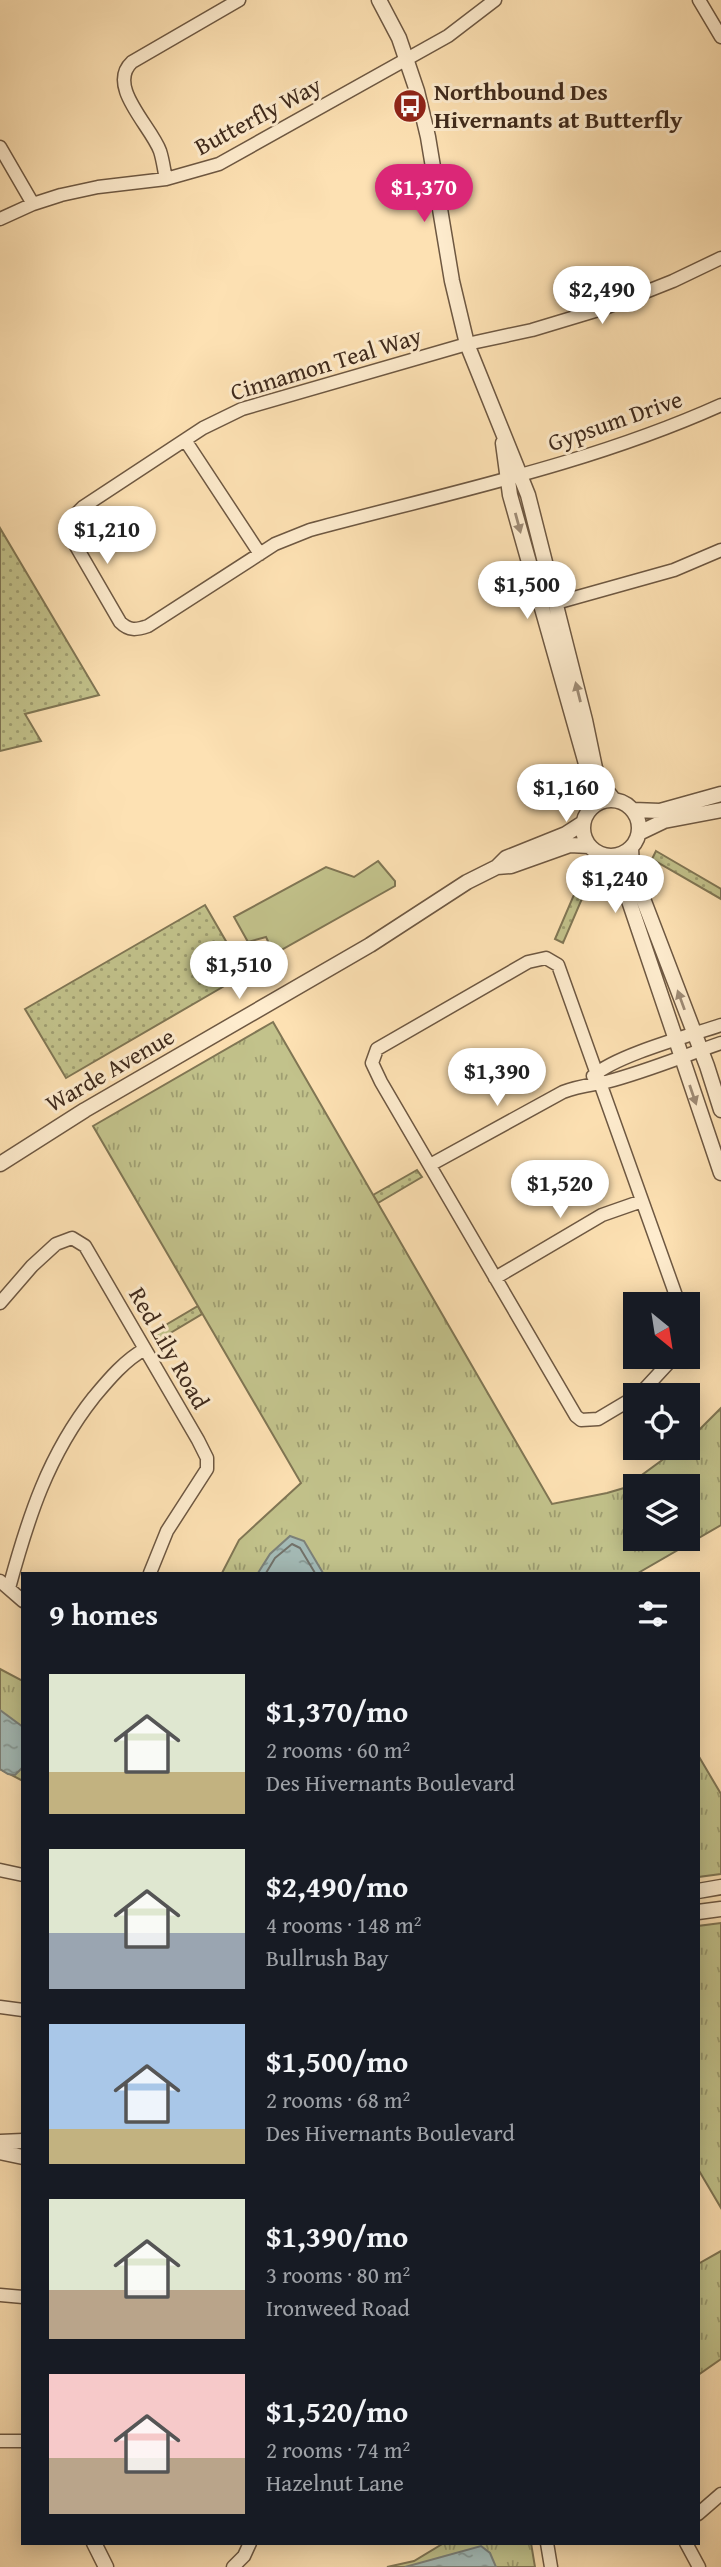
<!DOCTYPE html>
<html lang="en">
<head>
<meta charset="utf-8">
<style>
	:root { --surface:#171b24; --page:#20242c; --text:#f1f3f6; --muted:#9ea1a6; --accent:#db2777 }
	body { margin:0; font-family:"Gentium Book Plus",serif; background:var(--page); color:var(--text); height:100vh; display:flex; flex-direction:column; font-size:26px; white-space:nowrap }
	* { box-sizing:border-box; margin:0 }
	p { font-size:23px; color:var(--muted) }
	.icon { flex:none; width:38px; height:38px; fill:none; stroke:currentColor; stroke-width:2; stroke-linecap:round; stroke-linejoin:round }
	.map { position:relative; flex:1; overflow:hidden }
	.drawer { position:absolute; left:21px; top:1572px; width:679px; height:973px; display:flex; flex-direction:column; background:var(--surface); border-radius:0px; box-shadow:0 4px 18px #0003 }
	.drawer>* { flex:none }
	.needle { width:46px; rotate:150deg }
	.tools { position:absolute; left:623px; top:1292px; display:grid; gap:14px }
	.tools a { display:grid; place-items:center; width:77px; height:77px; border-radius:0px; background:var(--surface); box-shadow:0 4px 18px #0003; font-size:35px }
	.price { position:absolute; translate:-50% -60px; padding:0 16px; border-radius:24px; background:#fff; color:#222; font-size:23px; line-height:46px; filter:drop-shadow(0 2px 4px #0008) }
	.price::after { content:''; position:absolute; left:50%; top:42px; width:21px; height:16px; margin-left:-10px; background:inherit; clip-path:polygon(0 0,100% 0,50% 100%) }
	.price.active { background:var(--accent); color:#fff }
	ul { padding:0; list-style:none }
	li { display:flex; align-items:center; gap:21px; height:175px; padding:0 28px }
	li span { display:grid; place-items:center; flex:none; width:196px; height:140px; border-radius:0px; color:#555 }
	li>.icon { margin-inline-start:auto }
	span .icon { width:84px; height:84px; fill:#fffc; stroke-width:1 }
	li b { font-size:30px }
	h2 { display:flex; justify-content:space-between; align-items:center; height:84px; padding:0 28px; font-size:30px }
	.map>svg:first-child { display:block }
	.grass { fill:url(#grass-dots); stroke:#807654; stroke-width:2 }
	.park { fill:url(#park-tufts); stroke:#807654; stroke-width:2; fill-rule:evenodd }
	.pitch { fill:#c2c28b; stroke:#807654; stroke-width:2 }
	.water { fill:url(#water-ripples); stroke:#7c8179; stroke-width:2 }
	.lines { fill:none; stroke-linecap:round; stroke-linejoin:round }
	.shore { stroke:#72726a; stroke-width:2 }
	.minor-casing { stroke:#6e5842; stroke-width:15 }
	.tertiary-casing { stroke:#6e5842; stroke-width:17 }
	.minor { stroke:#feecce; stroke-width:12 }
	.tertiary { stroke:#feecce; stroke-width:14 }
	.oneway { fill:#9e8b75 }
	.labels { text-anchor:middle; stroke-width:6; stroke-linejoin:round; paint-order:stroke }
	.poi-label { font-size:24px; font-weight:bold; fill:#3f2a1c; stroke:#feecce; text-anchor:start }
	.street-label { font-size:24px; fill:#3f2a1c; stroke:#feecce }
</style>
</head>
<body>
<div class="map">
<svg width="721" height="2567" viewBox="0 0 721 2567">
	<defs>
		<pattern id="grass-dots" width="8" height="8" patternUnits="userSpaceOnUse" patternTransform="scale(1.75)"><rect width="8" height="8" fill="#c2c28b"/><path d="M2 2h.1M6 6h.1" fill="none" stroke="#9f9e71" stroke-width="1.8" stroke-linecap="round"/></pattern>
		<pattern id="park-tufts" width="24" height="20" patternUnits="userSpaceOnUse" patternTransform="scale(1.75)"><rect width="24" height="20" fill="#c2c28b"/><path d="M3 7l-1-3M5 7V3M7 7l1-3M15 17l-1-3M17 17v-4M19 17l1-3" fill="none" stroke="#9f9e71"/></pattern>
		<pattern id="water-ripples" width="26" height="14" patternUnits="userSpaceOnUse" patternTransform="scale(1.75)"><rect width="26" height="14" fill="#a4bbb7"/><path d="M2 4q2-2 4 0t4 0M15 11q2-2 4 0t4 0" fill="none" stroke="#879894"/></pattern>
	</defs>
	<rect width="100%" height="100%" fill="#fde1b3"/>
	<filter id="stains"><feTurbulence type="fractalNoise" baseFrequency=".00286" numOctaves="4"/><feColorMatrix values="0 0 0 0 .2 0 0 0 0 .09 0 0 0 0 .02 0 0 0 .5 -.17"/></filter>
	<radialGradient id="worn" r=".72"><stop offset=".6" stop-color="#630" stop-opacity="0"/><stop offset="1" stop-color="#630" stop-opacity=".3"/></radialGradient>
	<path class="grass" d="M 0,528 L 99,695 L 25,714 L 41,741 L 0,751 Z
		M 656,851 L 721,889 L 721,899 L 652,859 Z
		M 585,869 L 593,873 L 563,943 L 555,939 Z
		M 205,905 L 245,974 L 66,1078 L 25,1009 Z
		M 417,1170 L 422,1177 L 378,1203 L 373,1195 Z
		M 198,1306 L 202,1314 L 157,1341 L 152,1333 Z"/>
	<path class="park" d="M 273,1022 L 552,1504 L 607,1493 L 624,1488 L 680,1447 L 688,1447 L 688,1441 L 721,1408 L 721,1525 L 638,1573 L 222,1573 L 239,1540 L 301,1483 L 93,1126 ZM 635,1486 L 688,1486 L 688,1538 L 635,1538 Z
		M 0,1669 L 23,1681 L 23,1781 L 0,1769 Z
		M 698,1755 L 721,1794 L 721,1874 L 698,1877 Z
		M 721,1923 L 721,2208 L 698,2169 L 698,1926 Z
		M 721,2251 L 721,2359 L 698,2375 L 698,2264 Z
		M 444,2543 L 531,2543 L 535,2567 L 387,2567 L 414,2561 Z"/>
	<path class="pitch" d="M 378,861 L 395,881 L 395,886 L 274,954 L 266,937 L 248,942 L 234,917 L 326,867 L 354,877 Z"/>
	<path class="water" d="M 290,1536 L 304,1541 L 323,1573 L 258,1573 L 270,1554 Z
		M 0,1710 L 23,1727 L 23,1767 L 15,1775 L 8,1774 L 0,1769 Z
		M 481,2546 L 490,2553 L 496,2567 L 405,2567 Z"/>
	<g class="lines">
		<path class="shore" d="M 266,1573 L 275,1558 L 292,1544 L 300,1548 L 315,1573"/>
		<g class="minor-casing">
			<path id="minor" d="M 699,0 L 721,37
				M 0,147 L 33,204
				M 166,179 C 164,170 163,160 160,151 C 151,126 106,86 132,62 L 239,0
				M 0,219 L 33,204 L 61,195 L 98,187 L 166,179 L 219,164 L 448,36 L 495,0
				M 721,258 L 673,281 L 605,308 L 532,330 L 467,344 L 242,409 L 203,428 L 83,507 L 68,522 L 69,534 L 120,622 C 129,631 136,630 148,626 L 275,544 L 310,530 C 448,493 590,464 721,405
				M 185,440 L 260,554
				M 556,603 L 674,570 L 721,550
				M 593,1076 C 617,1055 688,1036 721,1025
				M 430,1165 L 563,1092 C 578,1086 591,1085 606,1082 C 645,1072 683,1056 721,1043
				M 495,1278 L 602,1215 L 642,1201
				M 0,1303 L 32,1266 L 56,1244 L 72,1238 L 85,1246 L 198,1440 L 207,1458 L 207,1469 L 167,1531 L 150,1573
				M 688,1328 L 688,1338
				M 639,1395 L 675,1356
				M 635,1397 L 598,1419 L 581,1420 L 576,1416 L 381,1082 L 372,1063 L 377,1049 L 528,962 L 546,958 L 558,965 L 679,1304
				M 0,1581 L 23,1601
				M 9,1588 C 28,1518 48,1455 94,1397 C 109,1379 125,1360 145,1349
				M 0,1870 L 23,1875
				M 0,2007 L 23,2010
				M 0,2295 L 23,2297
				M 0,2441 L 23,2441
				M 698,2514 L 721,2494
				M 547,2543 L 551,2567
				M 686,2543 L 699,2567
				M 233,2567 L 244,2556 L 250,2543"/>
		</g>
		<g class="tertiary-casing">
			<path id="tertiary" d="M 379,0 L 399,38 L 417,91 L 428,137 L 452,281 L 467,344 L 528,495 L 585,720 L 595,768 L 602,785 L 614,800
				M 503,443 L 510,495 L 590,778 L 592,807
				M583 828a28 28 0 1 1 56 0a28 28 0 1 1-56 0Z
				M 633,810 L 660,811 L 721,794
				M 639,833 L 664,821 L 721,810
				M 631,848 L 632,868 L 637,883 L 707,1066 L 721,1110
				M 611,856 L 624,886 L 721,1173
				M 497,867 L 511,866 L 570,845 L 589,846
				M 0,1164 L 85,1110 L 370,945 L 467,882 L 497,867 L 506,858 L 566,834 L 583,823
				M 698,1891 L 721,1887
				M 698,1912 L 721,1909
				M 0,2142 L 23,2141
				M 0,2152 L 23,2157
				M 94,2543 L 106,2567"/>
		</g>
		<use href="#minor" class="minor"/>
		<use href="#tertiary" class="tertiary"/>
	</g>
	<defs><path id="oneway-solid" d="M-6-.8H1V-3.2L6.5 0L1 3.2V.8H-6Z" transform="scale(1.75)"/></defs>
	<g class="oneway">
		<use href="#oneway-solid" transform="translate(518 523) rotate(75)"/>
		<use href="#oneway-solid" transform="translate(578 692) rotate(-104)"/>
		<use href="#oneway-solid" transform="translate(681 1000) rotate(-110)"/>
		<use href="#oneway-solid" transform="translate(693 1095) rotate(71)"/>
	</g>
	<defs>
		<g id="bus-disc" transform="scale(1.75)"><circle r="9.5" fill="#8f2418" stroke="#feecce"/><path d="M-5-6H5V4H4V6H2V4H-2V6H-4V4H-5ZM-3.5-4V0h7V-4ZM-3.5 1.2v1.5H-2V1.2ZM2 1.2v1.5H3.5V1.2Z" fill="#fff"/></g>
	</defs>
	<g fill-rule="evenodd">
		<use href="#bus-disc" x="410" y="106"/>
	</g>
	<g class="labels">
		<g class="poi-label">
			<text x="434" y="100">Northbound Des<tspan x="434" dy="28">Hivernants at Butterfly</tspan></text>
		</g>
		<g class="street-label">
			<text transform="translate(258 116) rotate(-28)" y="8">Butterfly Way</text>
			<text transform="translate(326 364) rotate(-17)" y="8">Cinnamon Teal Way</text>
			<text transform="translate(615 421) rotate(-19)" y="8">Gypsum Drive</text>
			<text transform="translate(110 1070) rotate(-30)" y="8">Warde Avenue</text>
			<text transform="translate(169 1348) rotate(60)" y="8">Red Lily Road</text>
		</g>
	</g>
	<rect width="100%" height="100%" filter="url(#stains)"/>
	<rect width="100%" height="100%" fill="url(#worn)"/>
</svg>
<div class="tools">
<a><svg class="needle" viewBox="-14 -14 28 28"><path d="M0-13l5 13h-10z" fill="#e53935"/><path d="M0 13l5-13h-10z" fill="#9ea1a6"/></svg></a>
<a><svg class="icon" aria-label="locate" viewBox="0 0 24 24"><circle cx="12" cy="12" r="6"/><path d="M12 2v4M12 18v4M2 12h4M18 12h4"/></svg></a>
<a><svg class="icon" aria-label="layers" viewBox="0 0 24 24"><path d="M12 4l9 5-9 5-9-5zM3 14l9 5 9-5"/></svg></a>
</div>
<b class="price active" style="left:424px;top:224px">$1,370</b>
<b class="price" style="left:602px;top:326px">$2,490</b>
<b class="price" style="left:107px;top:566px">$1,210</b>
<b class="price" style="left:527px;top:621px">$1,500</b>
<b class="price" style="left:566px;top:824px">$1,160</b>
<b class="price" style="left:615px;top:915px">$1,240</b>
<b class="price" style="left:239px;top:1001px">$1,510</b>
<b class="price" style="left:497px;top:1108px">$1,390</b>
<b class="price" style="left:560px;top:1220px">$1,520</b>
<section class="drawer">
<h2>9 homes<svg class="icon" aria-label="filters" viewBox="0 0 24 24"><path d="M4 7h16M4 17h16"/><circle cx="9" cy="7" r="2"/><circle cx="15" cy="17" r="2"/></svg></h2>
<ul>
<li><span style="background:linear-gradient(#dfe7d0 70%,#c2b280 0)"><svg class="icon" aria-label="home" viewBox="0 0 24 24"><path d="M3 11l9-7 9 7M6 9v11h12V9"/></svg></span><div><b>$1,370/mo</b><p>2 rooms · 60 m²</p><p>Des Hivernants Boulevard</p></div></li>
<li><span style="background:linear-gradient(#dfe7d0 60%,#9aa5b1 0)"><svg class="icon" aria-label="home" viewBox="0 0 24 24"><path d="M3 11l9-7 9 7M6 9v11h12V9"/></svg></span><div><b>$2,490/mo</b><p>4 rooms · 148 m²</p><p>Bullrush Bay</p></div></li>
<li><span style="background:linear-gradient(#a9c7e8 75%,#c2b280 0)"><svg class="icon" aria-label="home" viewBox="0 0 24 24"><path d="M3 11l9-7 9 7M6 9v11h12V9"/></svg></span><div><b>$1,500/mo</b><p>2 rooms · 68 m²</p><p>Des Hivernants Boulevard</p></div></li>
<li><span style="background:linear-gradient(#dfe7d0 65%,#b9a48a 0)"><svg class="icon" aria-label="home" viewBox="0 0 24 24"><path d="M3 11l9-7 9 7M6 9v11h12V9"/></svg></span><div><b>$1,390/mo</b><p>3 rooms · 80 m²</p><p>Ironweed Road</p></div></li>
<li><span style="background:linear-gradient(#f6c9c9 60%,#b9a48a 0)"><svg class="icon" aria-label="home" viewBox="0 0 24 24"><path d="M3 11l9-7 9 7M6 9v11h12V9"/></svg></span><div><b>$1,520/mo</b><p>2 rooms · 74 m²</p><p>Hazelnut Lane</p></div></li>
</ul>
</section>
</div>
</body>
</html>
